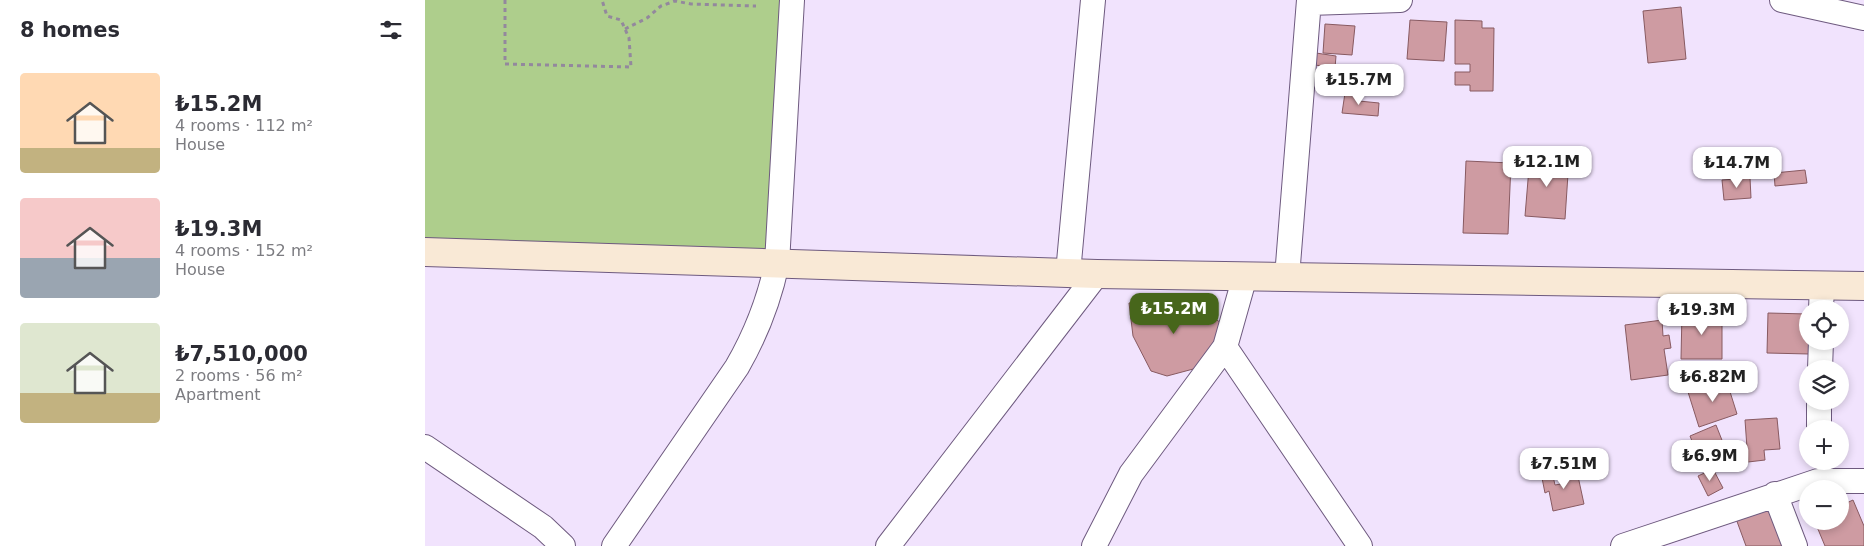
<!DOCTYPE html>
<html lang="en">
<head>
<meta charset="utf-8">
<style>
	:root { --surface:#fff; --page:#f2f2f3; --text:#2b2b33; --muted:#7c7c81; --accent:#47661b }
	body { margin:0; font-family:"DejaVu Sans",sans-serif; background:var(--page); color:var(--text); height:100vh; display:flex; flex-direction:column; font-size:19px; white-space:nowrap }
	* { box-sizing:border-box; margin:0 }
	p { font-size:16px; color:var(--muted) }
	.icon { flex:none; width:28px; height:28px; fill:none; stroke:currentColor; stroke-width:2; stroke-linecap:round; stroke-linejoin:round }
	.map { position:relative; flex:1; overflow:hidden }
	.drawer { display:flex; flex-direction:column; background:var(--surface); width:425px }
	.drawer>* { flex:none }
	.buttons { position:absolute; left:1374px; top:300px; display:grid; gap:10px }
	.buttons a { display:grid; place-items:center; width:50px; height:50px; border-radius:50%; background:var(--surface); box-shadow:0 2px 8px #0003; font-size:25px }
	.price { position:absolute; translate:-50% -42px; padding:0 11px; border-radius:10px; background:#fff; color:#222; font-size:16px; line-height:32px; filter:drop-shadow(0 1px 2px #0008) }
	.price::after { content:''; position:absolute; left:50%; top:30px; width:15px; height:11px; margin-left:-8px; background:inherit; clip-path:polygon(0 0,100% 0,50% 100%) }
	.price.current { background:var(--accent); color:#fff }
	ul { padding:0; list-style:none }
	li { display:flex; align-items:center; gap:15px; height:125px; padding:0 20px }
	li span { display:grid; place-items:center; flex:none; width:140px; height:100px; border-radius:5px; color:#555 }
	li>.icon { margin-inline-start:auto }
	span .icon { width:60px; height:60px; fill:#fffc; stroke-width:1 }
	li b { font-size:21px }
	h2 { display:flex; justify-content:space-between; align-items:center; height:60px; padding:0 20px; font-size:21px }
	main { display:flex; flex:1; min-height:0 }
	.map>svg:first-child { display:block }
	.green { fill:#aece8c }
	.building { fill:#ce9ba2; stroke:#885a61 }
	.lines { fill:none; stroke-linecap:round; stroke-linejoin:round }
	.street-casing { stroke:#6e5a7f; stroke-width:26 }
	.secondary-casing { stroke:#6e5a7f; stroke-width:30 }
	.path { stroke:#93889d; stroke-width:3; stroke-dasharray:4 4; stroke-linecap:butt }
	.street { stroke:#fff; stroke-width:24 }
	.secondary { stroke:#f9e9d6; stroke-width:28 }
</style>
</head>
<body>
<main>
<section class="drawer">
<h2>8 homes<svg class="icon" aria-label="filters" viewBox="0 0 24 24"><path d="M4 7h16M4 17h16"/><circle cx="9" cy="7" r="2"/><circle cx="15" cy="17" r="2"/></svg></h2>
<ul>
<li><span style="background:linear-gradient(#ffd9b3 75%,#c2b280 0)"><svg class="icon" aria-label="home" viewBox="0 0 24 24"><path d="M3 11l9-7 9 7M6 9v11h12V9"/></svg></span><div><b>₺15.2M</b><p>4 rooms · 112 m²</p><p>House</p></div></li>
<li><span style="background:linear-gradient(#f6c9c9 60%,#9aa5b1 0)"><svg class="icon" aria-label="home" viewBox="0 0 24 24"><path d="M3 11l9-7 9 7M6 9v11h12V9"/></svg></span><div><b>₺19.3M</b><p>4 rooms · 152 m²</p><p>House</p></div></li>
<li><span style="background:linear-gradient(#dfe7d0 70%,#c2b280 0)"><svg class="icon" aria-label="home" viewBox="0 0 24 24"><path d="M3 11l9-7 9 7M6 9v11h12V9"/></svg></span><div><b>₺7,510,000</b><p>2 rooms · 56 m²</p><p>Apartment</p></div></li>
</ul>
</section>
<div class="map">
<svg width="1439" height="546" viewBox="0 0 1439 546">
	<rect width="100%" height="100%" fill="#f1e3fd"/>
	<path class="green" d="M 0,0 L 367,0 L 352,263 L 0,244 Z"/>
	<path class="building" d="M 1256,7 L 1261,59 L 1223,63 L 1218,11 Z
		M 985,20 L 1022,22 L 1019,61 L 982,59 Z
		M 1030,20 L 1057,21 L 1057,28 L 1069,28 L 1068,91 L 1045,91 L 1045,85 L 1030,85 L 1030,72 L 1045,72 L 1045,64 L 1030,64 Z
		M 900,24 L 930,26 L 927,55 L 898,53 Z
		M 891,53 L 911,56 L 910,68 L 890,65 Z
		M 916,76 L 949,80 L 947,94 L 914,89 Z
		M 920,93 L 934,94 L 934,101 L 954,103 L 953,116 L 917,113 Z
		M 1105,156 L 1144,159 L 1140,219 L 1100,216 Z
		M 1041,161 L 1086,163 L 1083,234 L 1038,233 Z
		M 1380,170 L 1382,183 L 1350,186 L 1349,173 Z
		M 1325,178 L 1326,198 L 1299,200 L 1297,180 Z
		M 760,300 L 773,306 L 796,323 L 796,337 L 772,368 L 742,376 L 726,371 L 708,336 L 704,303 Z
		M 1257,312 L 1297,312 L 1297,359 L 1256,359 Z
		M 1343,313 L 1382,314 L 1384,354 L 1342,353 Z
		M 1237,320 L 1238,336 L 1244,335 L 1246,348 L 1239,349 L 1243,375 L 1206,380 L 1200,325 Z
		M 1301,379 L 1312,414 L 1274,427 L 1263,392 Z
		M 1352,418 L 1355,449 L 1339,450 L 1340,460 L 1323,462 L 1320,420 Z
		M 1291,425 L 1304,458 L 1278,469 L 1265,436 Z
		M 1151,467 L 1159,504 L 1128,511 L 1124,491 L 1120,493 L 1117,478 L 1128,476 L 1130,485 L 1136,484 L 1133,471 Z
		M 1288,469 L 1298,488 L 1283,496 L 1273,476 Z
		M 1428,500 L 1439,526 L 1439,546 L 1400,546 L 1390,522 L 1415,521 L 1415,506 Z
		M 1351,501 L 1367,546 L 1321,546 L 1310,516 Z"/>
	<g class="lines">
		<g class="street-casing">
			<path id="street" d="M 1357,0 L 1439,18
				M 884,3 L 975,0
				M 643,273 L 668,0
				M 862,277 L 884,0
				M 1396,309 L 1397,285
				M 800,347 L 935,546
				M 1395,369 L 1396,341
				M 1394,429 L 1394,401
				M 0,447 L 118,527 L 138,546
				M 1350,494 L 1370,546
				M 189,546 L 312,367 C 331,334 344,301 352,263 L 367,0
				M 463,546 L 672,274
				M 669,546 L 706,474 L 800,347 L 820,276
				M 1198,546 L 1393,481 L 1439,481"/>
		</g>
		<g class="secondary-casing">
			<path id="secondary" d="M 0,252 L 672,274 L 1439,286"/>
		</g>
		<path class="path" d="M 80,0 L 80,64 L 206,67 L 204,38 L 196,20 L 182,16 L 177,0
			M 200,29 L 222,18 L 236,6 L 250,1 L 266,4 L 331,6"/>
		<use href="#street" class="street"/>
		<use href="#secondary" class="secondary"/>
	</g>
</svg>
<div class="buttons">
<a><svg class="icon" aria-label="locate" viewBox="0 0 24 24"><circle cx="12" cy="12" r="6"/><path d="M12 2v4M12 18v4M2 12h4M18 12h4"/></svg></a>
<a><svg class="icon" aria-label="layers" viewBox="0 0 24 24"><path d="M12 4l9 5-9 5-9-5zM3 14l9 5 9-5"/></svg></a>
<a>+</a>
<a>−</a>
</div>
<b class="price" style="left:934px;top:106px">₺15.7M</b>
<b class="price" style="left:1122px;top:188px">₺12.1M</b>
<b class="price" style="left:1312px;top:189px">₺14.7M</b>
<b class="price current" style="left:749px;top:335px">₺15.2M</b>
<b class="price" style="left:1277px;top:336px">₺19.3M</b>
<b class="price" style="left:1288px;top:403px">₺6.82M</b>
<b class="price" style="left:1285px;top:482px">₺6.9M</b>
<b class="price" style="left:1139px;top:490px">₺7.51M</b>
</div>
</main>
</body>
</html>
